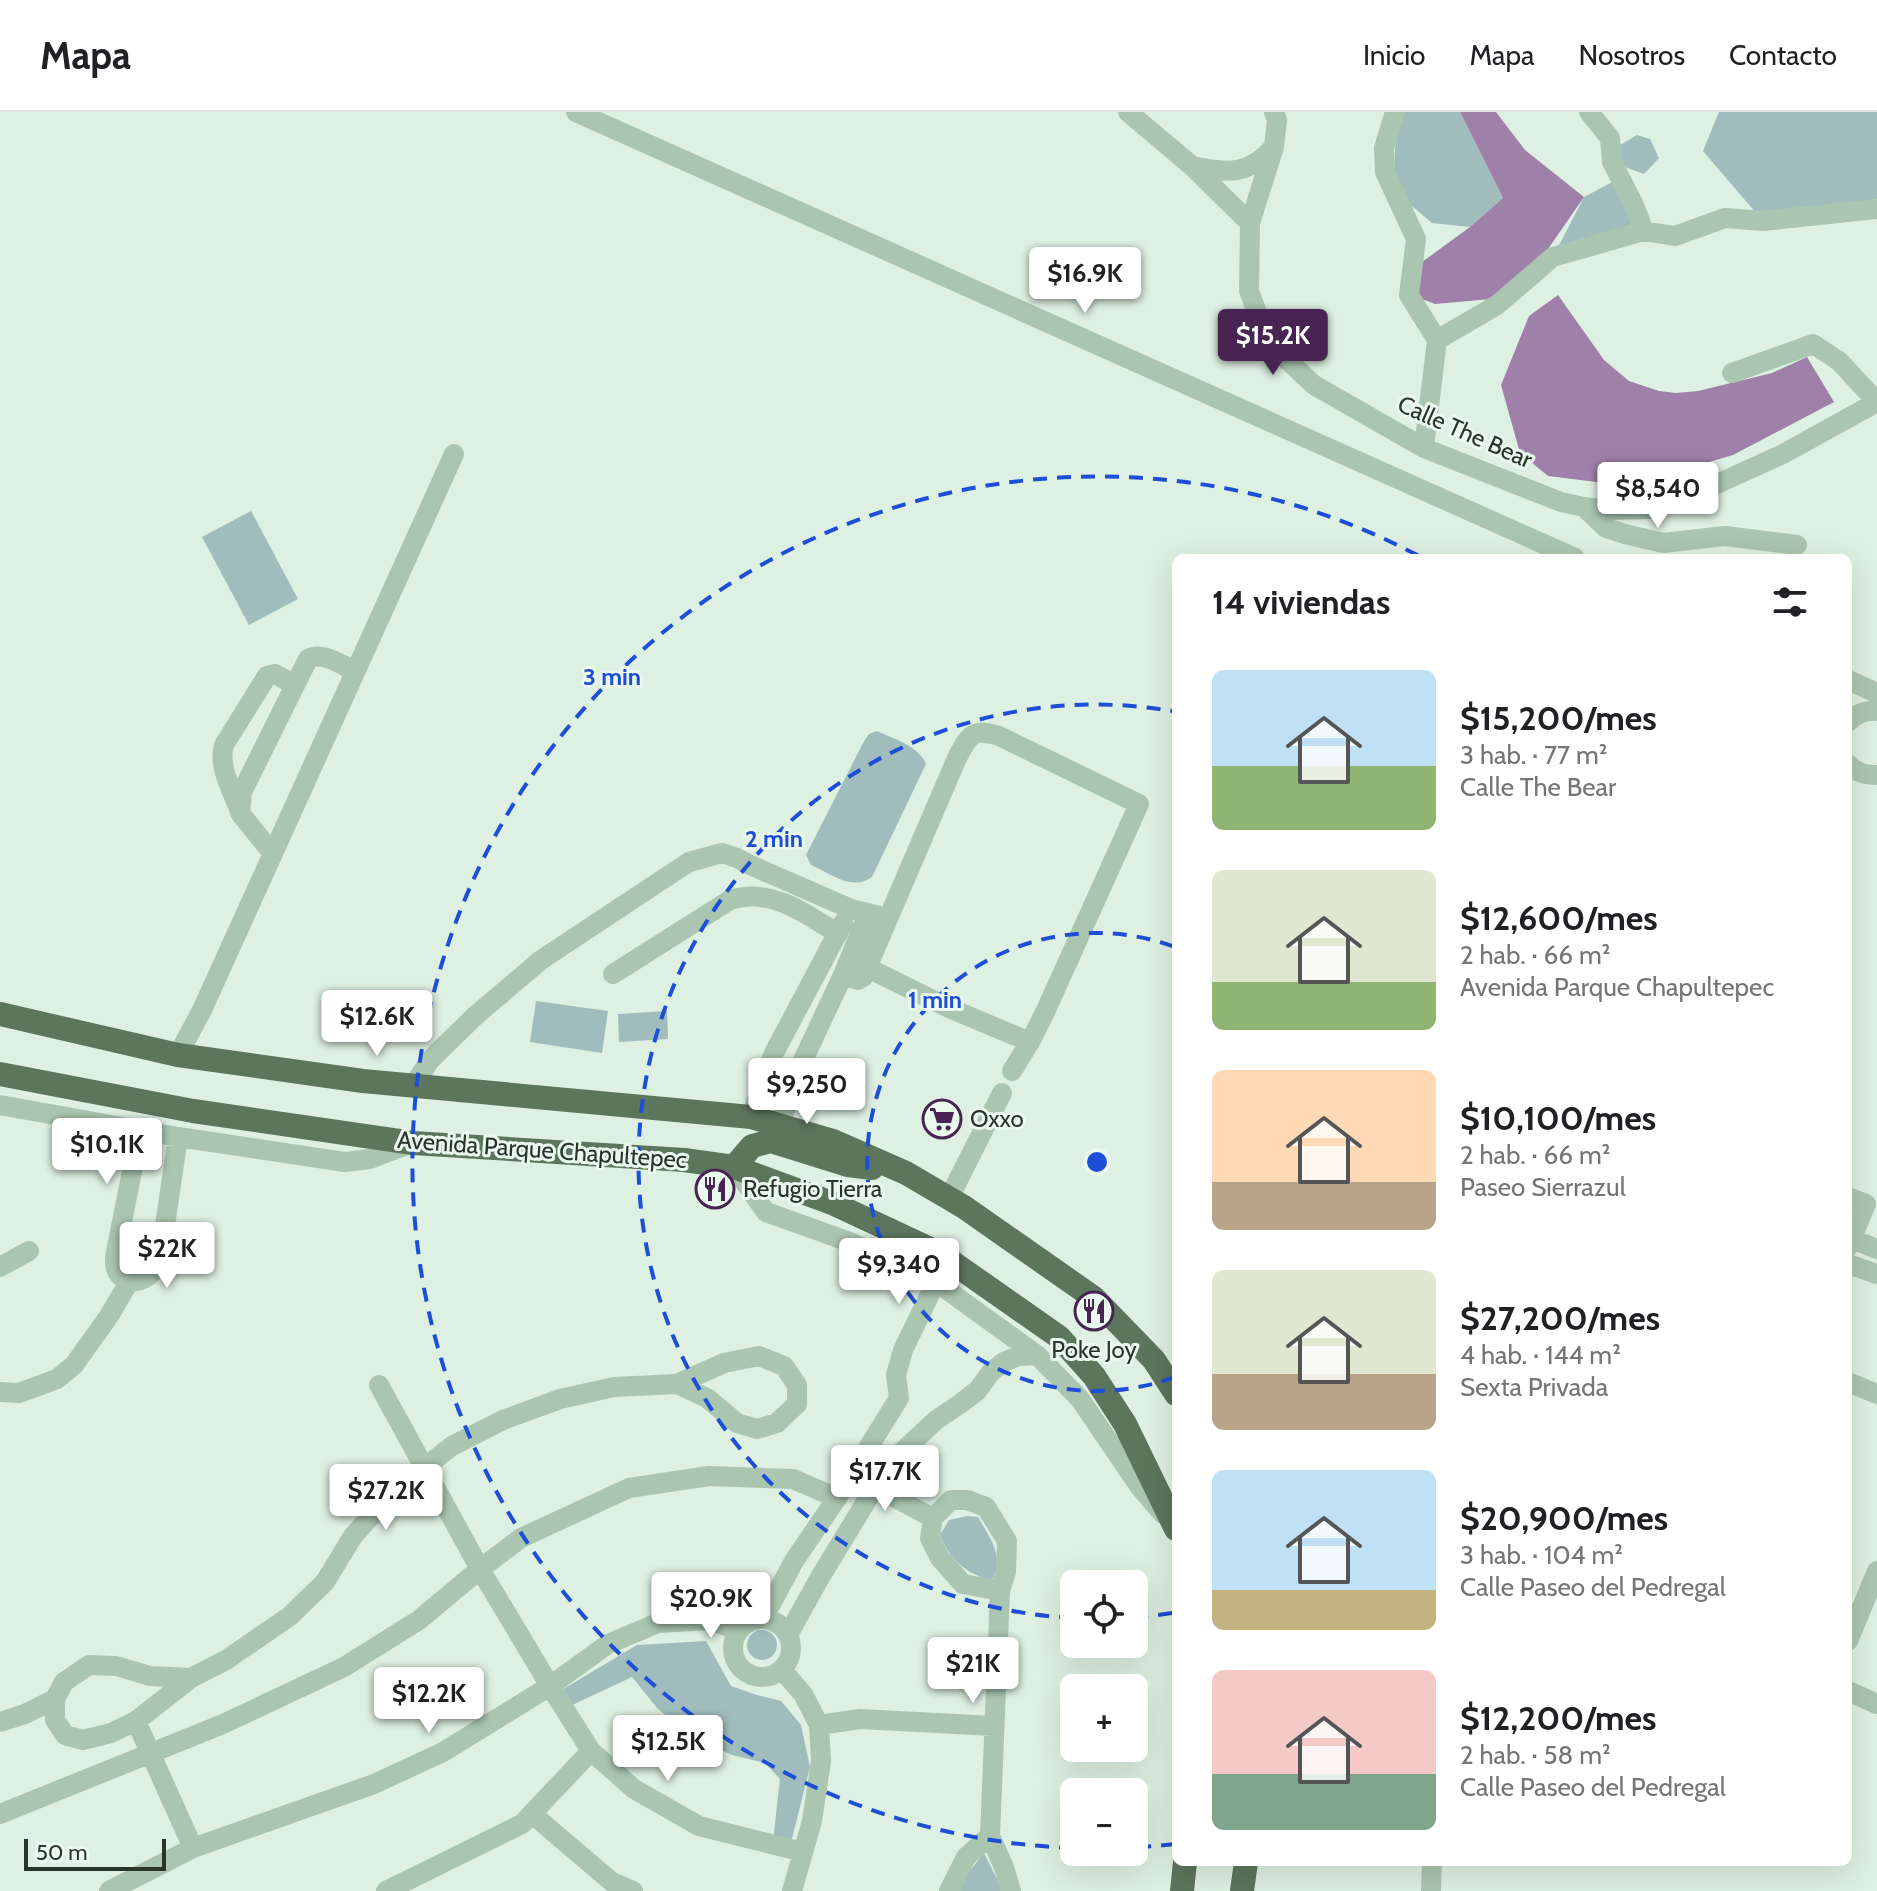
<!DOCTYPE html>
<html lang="es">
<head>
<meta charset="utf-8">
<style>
	:root { --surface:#fff; --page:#f6f6f6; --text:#202124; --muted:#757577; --line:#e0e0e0; --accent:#472452 }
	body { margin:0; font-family:Cabin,sans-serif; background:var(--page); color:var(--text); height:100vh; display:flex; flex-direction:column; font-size:30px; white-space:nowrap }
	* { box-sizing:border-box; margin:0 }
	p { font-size:26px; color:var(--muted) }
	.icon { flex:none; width:44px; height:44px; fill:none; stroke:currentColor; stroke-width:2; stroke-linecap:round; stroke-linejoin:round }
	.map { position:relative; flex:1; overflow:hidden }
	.drawer { position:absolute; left:1172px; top:442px; width:680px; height:1312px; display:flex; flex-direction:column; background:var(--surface); border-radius:12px; box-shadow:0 8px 32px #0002 }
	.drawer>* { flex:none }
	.buttons { position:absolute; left:1060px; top:1458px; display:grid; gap:16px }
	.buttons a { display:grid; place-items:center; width:88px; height:88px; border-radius:12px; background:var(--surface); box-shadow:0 8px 32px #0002; font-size:40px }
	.scale { position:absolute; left:24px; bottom:20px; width:142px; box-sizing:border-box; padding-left:8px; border:4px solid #2a352a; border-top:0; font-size:22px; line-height:28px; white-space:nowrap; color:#2a352a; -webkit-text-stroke:6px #eaf8ed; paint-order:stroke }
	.price { position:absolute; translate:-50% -68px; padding:0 18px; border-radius:8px; background:#fff; color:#222; font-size:26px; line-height:52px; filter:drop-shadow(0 2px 4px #0008) }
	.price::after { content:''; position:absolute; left:50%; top:48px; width:24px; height:18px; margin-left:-12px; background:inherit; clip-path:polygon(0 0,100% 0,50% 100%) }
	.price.active { background:var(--accent); color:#fff }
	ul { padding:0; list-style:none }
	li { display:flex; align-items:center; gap:24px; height:200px; padding:0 40px }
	li span { display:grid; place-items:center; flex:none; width:224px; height:160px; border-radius:12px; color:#555 }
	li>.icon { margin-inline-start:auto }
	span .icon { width:96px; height:96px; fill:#fffc; stroke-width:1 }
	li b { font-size:34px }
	h2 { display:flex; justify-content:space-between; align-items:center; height:96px; padding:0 40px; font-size:34px }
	header { display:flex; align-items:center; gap:48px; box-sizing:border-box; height:112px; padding:0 40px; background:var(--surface); border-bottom:2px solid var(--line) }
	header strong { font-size:38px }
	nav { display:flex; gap:44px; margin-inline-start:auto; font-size:28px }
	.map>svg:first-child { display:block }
	.green { fill:#a0bcbd }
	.water { fill:#9f80a9 }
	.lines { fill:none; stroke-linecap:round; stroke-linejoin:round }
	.minor { stroke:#abc6b0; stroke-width:20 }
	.major { stroke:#5c755d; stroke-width:24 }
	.ring { fill:none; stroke:#1d4ed8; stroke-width:4; stroke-dasharray:14 10 }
	.labels { text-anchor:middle; stroke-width:6; stroke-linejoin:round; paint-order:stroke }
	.street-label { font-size:24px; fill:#2a352a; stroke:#eaf8ed }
	.poi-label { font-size:24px; fill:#2a352a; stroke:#eaf8ed; text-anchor:start }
	.centre { fill:#1d4ed8; stroke:#eaf8ed; stroke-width:4 }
	.ring-label { font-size:24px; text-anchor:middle; font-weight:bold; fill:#1d4ed8; stroke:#eaf8ed; stroke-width:6; stroke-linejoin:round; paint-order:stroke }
</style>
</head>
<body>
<header>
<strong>Mapa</strong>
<nav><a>Inicio</a><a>Mapa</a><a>Nosotros</a><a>Contacto</a></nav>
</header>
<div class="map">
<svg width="1877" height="1779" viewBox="0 0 1877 1779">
	<rect width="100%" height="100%" fill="#def0e2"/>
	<path class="green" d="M 1399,0 L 1460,0 L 1503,86 L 1470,115 L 1432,111 L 1394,79 L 1395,36 Z
		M 1719,0 L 1877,0 L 1877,87 L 1763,109 L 1703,39 Z
		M 1637,23 L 1650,27 L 1659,46 L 1644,62 L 1614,51 L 1620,33 Z
		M 1620,66 L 1644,119 L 1553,145 L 1584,85 Z
		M 251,399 L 298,487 L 249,513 L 202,425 Z
		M 877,619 C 894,627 919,634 926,652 L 872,765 C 852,780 830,761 811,753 L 806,743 L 863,631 L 869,622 Z
		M 536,889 L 608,899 L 602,941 L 530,930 Z
		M 667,899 L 668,927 L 619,930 L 618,902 Z
		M 967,1404 L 978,1405 C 990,1426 1006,1446 991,1470 C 964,1458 952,1451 940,1423 L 949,1408 Z
		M747 1533a15 15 0 1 1 30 0a15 15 0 1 1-30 0Z
		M 706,1529 L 731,1574 L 757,1583 L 781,1589 L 801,1613 L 810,1655 L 791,1731 L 773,1729 L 780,1667 L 765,1651 L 732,1643 L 697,1627 L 680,1615 L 657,1596 L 632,1565 L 568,1595 L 560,1579 L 637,1533 Z
		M 984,1741 L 1003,1779 L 959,1779 L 964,1766 Z"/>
	<path class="water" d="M 1460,0 L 1496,0 L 1525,38 L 1584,85 L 1546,140 L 1491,187 L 1435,192 L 1417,185 L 1418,153 L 1470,115 L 1503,86 Z
		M 1558,183 L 1604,248 L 1629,269 L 1659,279 L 1676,281 L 1698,279 L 1772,261 L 1807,245 L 1834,290 L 1733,343 L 1629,374 L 1548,364 L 1520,341 L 1501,273 L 1529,204 Z"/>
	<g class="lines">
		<path class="minor" d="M 576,0 L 1575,446
			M 1128,0 L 1192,54 L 1250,111
			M 1274,0 L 1277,8 L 1274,35 L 1250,111 L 1249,179 L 1261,211 L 1282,243 L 1314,273 L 1424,336 L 1561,390 L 1584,395 L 1610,398 L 1652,397 L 1686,386 L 1783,342 L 1877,290
			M 1395,0 L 1384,36 L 1385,60 L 1416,127 L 1409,183 L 1437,228
			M 1589,0 L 1610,26 L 1612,50 L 1633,91 L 1644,119
			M 1192,54 C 1228,61 1248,64 1274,35
			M 1732,261 L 1813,232 L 1839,249 L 1877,290
			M 1424,336 L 1437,228 L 1497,193 L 1553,145 L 1644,119 L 1675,124 L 1725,106 L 1763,109 L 1877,97
			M 1584,395 L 1606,416 L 1625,422 L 1663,431 L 1725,424 L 1797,433
			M 1848,568 L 1877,581
			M 1848,610 C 1856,602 1866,598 1877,599
			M 1848,652 C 1857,661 1865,663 1877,663
			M 239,697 C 231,676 218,654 224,633 L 267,564 L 275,562 L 295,573
			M 273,742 L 240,701 L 242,680 L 308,547 C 323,539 341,553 355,559
			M 868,856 L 949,896 L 1030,930
			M 613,862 L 730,788 C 771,775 805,801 838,822
			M 843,863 L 858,868 L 863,865 L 957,646 C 969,623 972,616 999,624 L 1139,692 L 1046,898 L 1030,930 L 1012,959
			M 178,943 L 202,898 L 454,342
			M 414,973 L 430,948 L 475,904 L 541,848 L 689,750 L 722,741 L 737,746 L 748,752 L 851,797 L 888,806
			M 0,993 L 178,1025 L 345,1050 L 370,1047 L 412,1031
			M 751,1005 L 774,941 L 843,811
			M 780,1012 L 798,959 L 843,863 L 868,802
			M 140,1019 L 115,1145 C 114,1157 118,1165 129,1170 C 145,1169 154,1163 160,1147 L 178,1025
			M 734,1055 L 766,1100 L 847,1129 L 893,1149 L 936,1170 L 1037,1243 L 1080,1287 L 1139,1374 L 1163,1402
			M 1848,1085 L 1866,1092 L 1848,1135
			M 949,1086 L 1002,981
			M 1852,1127 L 1877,1137
			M 1848,1152 L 1877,1162
			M 0,1155 L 29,1139
			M 1848,1270 L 1877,1282
			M 379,1273 L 480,1457 L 550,1574 L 591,1639 L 634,1677 L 699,1714 L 803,1740
			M 0,1280 L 19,1281 L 57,1267 L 74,1253 L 109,1204 L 129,1170
			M 875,1375 L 933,1406
			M 1000,1479 L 963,1472 L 940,1446 L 930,1426 L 933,1406 L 951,1388 L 967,1388 L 986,1395 L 1007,1429 L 1006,1460 L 1000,1479 L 990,1724 L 1004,1755 L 1011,1779
			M733 1536a29 29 0 1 1 58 0a29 29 0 1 1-58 0Z
			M 763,1507 L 794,1449 L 837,1386 L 899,1286 L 896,1263 L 903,1238 L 936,1170
			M 788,1523 L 819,1467 L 889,1352 L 936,1308 L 960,1292 L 978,1278 L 991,1260 L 1004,1250 L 1018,1244 L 1037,1243
			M 1848,1529 L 1877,1459
			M 782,1558 L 803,1582 L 819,1613 L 821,1649 L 812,1709 L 792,1779
			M 191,1566 L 150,1564 L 116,1554 L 89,1553 L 64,1570 L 55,1587 L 55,1608 L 65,1623 L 83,1628 L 111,1621 L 136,1609 L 191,1566 L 226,1548 L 290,1504 L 325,1470 L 353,1424 L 392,1381 L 452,1334 L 503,1308 L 560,1287 L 614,1275 L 677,1272 L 724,1251 L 759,1244 L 784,1254 L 797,1273 L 797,1292 L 777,1311 L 757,1317 L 737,1311 L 707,1286 L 677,1272
			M 1848,1579 L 1877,1592
			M 136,1609 L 193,1736
			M 0,1610 L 25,1602 L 55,1587
			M 819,1613 L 860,1607 L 994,1614
			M 0,1702 L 223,1612 L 344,1555 L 419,1508 L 480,1457 L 521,1426 L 629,1376 L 709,1364 L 793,1367 L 837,1386
			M 532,1702 L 612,1770 L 633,1779
			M 109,1779 L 193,1736 L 374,1672 L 443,1640 L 550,1574 L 608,1532 L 658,1511 L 711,1508 L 738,1519
			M 386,1779 L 522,1712 L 591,1639
			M 949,1779 L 966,1745 L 990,1724
			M 1431,1779 L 1432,1750"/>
		<path class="major" d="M 0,902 L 178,943 L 363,969 L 751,1005 L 833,1029 L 906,1061 L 964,1095 L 1094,1186 L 1154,1248 L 1176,1282
			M 0,962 L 193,999 L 413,1031 L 684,1048 L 734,1055 L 832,1091 L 939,1141 L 1059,1225 L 1094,1264 L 1125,1312 L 1176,1417
			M 734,1055 L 752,1034 L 771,1029 L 848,1053 L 872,1056
			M 1182,1779 L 1185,1750
			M 1242,1779 L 1246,1750"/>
	</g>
	<g class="ring">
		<path d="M1175 1265A229 229 0 1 1 1175 835"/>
		<path d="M1172 1501A457 457 0 0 1 1137 1505M1073 1506A457 457 0 1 1 1172 599"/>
		<path d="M1175 1732A686 686 0 0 1 1139 1735M1073 1736A686 686 0 1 1 1419 444"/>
	</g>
	<defs>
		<g id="supermarket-ring" transform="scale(2)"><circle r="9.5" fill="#eaf8ed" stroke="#472452" stroke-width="1.5"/><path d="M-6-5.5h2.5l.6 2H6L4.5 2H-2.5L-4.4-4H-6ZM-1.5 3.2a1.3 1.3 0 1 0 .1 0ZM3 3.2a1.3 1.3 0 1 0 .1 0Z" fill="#472452"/></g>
		<g id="restaurant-ring" transform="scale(2)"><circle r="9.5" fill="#eaf8ed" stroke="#472452" stroke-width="1.5"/><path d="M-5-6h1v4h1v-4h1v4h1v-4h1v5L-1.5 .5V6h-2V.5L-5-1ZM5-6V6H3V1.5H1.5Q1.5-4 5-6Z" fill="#472452"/></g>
	</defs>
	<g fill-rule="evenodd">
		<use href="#supermarket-ring" x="942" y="1007"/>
		<use href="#restaurant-ring" x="715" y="1077"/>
		<use href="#restaurant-ring" x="1094" y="1199"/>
	</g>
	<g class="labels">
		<g class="street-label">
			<text transform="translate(1465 320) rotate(24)" y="8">Calle The Bear</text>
			<text transform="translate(542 1038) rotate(4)" y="8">Avenida Parque Chapultepec</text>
		</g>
		<g class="poi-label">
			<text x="970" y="1015">Oxxo</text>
			<text x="743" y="1085">Refugio Tierra</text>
			<text x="1094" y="1246" text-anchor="middle">Poke Joy</text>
		</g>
	</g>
	<circle cx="1097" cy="1050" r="12" class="centre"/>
	<g class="ring-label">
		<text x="612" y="573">3 min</text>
		<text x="774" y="735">2 min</text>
		<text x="935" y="896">1 min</text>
	</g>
</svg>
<div class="buttons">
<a><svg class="icon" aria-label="locate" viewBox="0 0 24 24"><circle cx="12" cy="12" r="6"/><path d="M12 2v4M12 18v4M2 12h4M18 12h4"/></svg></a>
<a>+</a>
<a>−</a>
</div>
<div class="scale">50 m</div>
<b class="price" style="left:1085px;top:203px">$16.9K</b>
<b class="price active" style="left:1273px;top:265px">$15.2K</b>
<b class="price" style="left:1658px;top:418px">$8,540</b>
<b class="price" style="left:377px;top:946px">$12.6K</b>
<b class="price" style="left:807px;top:1014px">$9,250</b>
<b class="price" style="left:107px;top:1074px">$10.1K</b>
<b class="price" style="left:167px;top:1178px">$22K</b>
<b class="price" style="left:899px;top:1194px">$9,340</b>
<b class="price" style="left:885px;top:1401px">$17.7K</b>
<b class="price" style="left:386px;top:1420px">$27.2K</b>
<b class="price" style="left:711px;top:1528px">$20.9K</b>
<b class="price" style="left:973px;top:1593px">$21K</b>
<b class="price" style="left:429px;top:1623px">$12.2K</b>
<b class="price" style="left:668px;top:1671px">$12.5K</b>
<section class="drawer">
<h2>14 viviendas<svg class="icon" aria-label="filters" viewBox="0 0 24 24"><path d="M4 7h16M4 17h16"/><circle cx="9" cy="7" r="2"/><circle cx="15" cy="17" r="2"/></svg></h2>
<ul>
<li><span style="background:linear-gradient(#bfe0f5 60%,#8fb573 0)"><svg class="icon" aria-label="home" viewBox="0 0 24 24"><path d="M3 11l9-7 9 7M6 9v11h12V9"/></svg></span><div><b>$15,200/mes</b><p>3 hab. · 77 m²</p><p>Calle The Bear</p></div></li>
<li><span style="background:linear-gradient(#dfe7d0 70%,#8fb573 0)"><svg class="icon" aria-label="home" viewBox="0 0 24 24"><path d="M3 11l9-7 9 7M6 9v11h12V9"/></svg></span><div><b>$12,600/mes</b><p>2 hab. · 66 m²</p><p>Avenida Parque Chapultepec</p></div></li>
<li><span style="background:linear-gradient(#ffd9b3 70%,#b9a48a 0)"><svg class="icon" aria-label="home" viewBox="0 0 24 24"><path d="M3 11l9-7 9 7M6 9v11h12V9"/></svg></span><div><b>$10,100/mes</b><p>2 hab. · 66 m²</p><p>Paseo Sierrazul</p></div></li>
<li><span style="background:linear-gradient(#dfe7d0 65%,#b9a48a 0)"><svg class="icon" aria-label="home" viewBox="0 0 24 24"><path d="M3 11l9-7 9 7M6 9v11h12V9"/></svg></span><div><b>$27,200/mes</b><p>4 hab. · 144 m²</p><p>Sexta Privada</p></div></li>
<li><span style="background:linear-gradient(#bfe0f5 75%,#c2b280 0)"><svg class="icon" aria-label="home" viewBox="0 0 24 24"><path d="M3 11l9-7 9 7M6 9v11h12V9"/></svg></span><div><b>$20,900/mes</b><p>3 hab. · 104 m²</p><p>Calle Paseo del Pedregal</p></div></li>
<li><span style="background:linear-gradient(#f6c9c9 65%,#7fa58c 0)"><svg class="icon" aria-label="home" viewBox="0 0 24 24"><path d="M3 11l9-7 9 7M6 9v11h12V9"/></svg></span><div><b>$12,200/mes</b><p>2 hab. · 58 m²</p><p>Calle Paseo del Pedregal</p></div></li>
</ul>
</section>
</div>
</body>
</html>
